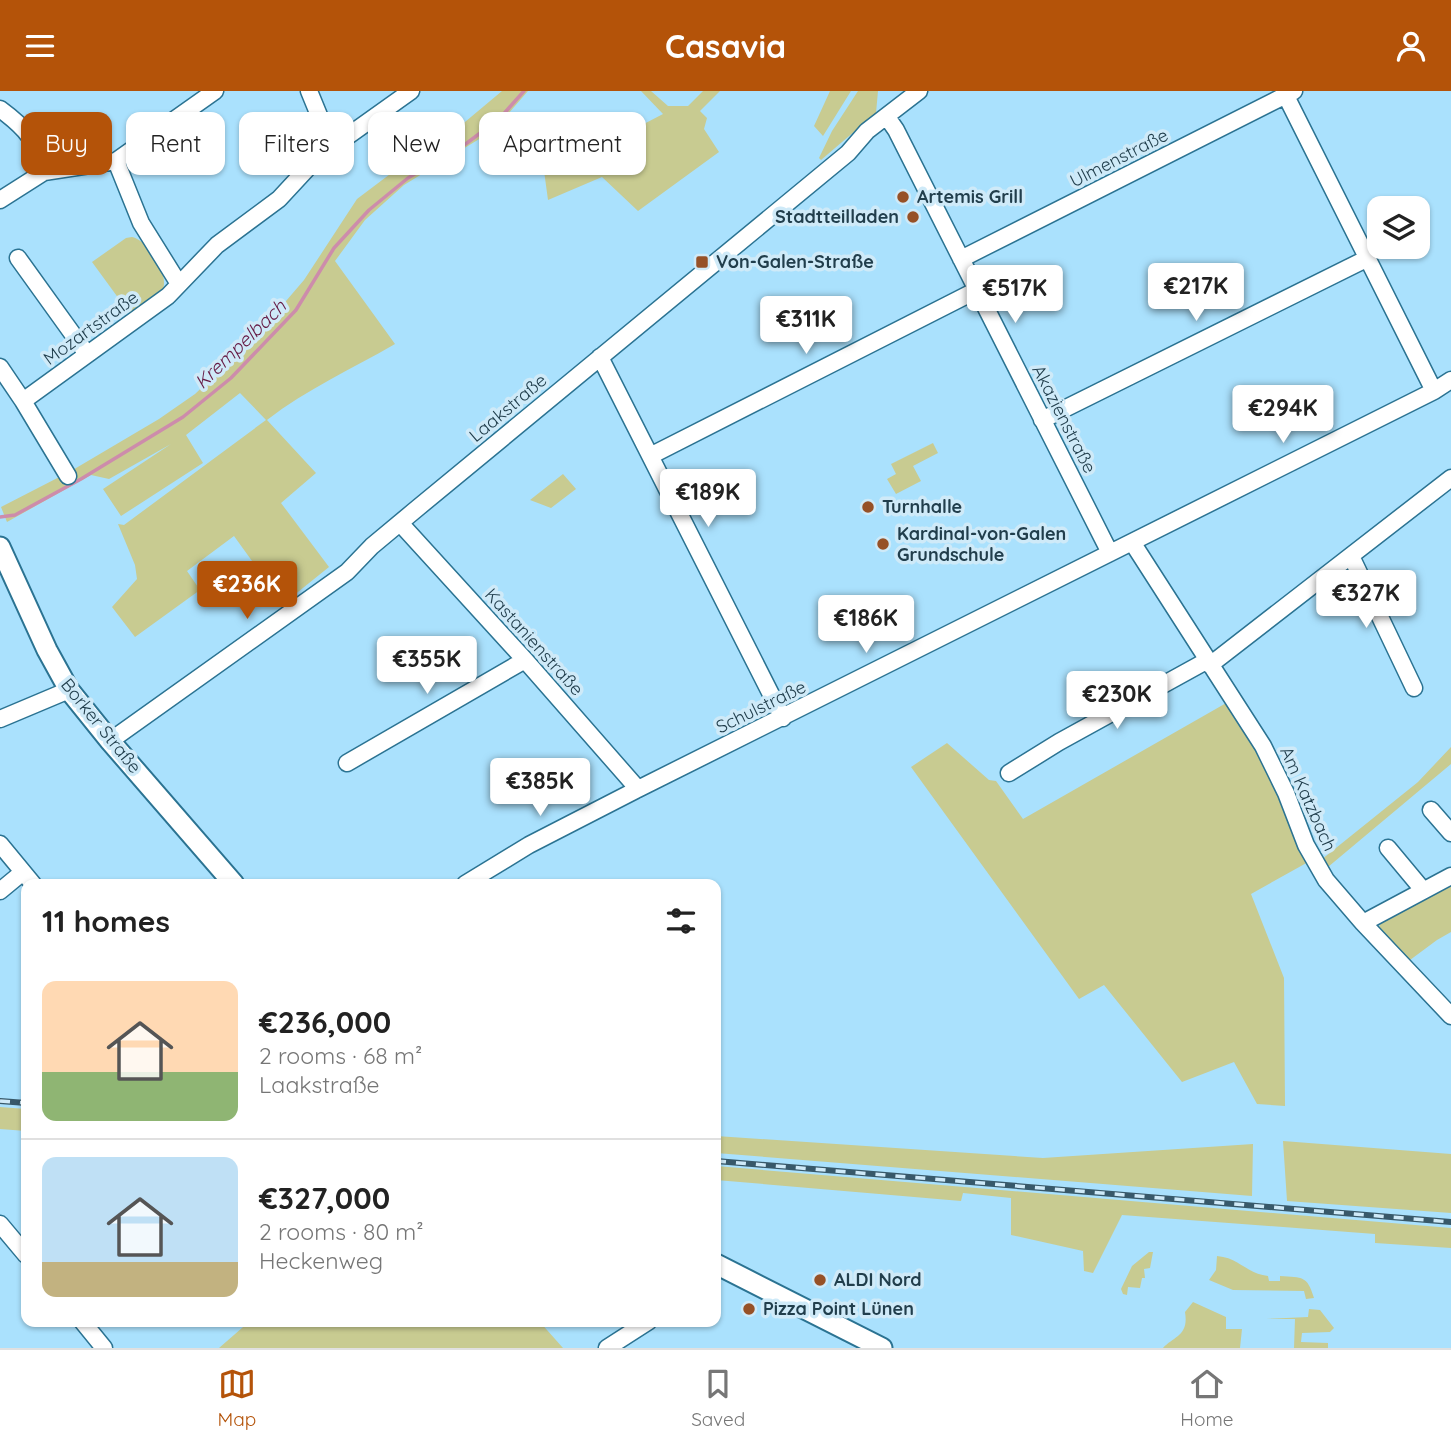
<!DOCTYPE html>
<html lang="en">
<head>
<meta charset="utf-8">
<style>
	:root { --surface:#fff; --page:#f2f2f2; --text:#222; --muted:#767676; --line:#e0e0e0; --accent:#b45309 }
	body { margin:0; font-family:Quicksand,sans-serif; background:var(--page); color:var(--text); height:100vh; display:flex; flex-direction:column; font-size:26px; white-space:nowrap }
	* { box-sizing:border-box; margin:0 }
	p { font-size:23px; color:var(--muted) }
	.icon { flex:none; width:38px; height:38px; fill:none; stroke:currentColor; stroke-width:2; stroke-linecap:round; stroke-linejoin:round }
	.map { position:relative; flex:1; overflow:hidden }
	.details { position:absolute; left:21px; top:788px; width:700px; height:448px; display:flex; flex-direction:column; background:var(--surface); border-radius:14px; box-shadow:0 2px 5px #0004 }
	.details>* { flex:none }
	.hud { position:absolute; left:21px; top:21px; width:700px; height:63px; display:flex; gap:14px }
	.tools { position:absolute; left:1367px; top:105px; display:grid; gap:14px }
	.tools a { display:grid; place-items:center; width:63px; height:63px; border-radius:14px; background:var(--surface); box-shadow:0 2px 5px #0004; font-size:35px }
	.price { position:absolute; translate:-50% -60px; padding:0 16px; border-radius:7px; background:#fff; color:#222; font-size:23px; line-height:46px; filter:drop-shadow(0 2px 4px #0008) }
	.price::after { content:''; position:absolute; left:50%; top:42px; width:21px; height:16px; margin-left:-10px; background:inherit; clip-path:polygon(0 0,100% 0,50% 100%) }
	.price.on { background:var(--accent); color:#fff }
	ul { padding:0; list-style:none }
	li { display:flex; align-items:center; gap:21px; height:175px; padding:0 21px }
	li+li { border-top:2px solid var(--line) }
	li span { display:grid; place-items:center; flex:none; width:196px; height:140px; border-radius:14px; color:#555 }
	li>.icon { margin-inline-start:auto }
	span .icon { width:84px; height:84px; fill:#fffc; stroke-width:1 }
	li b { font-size:30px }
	h2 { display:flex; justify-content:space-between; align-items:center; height:84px; padding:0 21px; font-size:30px }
	.tag { padding:0 24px; border-radius:14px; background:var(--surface); box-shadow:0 2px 5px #0004; font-size:24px; line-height:63px }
	.tag.on { background:var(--accent); color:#fff }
	header { display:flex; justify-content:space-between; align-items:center; height:91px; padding:0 21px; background:var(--accent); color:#fff; font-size:32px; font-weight:800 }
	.tabs { display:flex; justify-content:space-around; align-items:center; height:98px; border-top:2px solid var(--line); background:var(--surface); font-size:19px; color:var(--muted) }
	.tabs a { display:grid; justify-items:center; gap:4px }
	.tabs .on { color:var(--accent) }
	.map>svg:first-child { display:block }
	.green { fill:#c8cb91 }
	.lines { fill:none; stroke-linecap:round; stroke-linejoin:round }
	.stream { stroke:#cd8cab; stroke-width:3.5 }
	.minor-casing { stroke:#2b7392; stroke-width:19 }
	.major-casing { stroke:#2b7392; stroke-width:23 }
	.minor { stroke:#fff; stroke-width:16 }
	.major { stroke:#fff; stroke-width:19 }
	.rail-casing { stroke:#38596a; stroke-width:6 }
	.rail { stroke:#cfeaf8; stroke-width:3.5; stroke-dasharray:10; stroke-linecap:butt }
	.poi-dot { fill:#965127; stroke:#cfeaf8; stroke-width:2.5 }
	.labels { text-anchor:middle; stroke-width:7; stroke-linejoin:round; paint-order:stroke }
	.street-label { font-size:18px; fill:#213e4c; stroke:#cfeaf8 }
	.poi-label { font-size:18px; font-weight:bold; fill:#213e4c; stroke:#cfeaf8; text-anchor:start }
	.water-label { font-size:19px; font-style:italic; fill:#651944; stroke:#cfeaf8 }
</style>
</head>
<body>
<header><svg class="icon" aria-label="menu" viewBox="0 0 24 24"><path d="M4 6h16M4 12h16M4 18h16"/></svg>Casavia<svg class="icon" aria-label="person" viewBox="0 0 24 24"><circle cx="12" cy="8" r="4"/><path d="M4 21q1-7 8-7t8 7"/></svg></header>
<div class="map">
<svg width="1451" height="1257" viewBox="0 0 1451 1257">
	<rect width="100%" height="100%" fill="#aae1fd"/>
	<path class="green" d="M 502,0 L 528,0 L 494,39 L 404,94 L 365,129 L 335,170 L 395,253 C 352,278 307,298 267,329 L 316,382 L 281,412 L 329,476 L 283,513 L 234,445 L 187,480 L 200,499 L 135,546 L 112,516 L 137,488 L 135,474 L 118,433 L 124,434 L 266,329 L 240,302 L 186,344 L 203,372 L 121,425 L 103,398 L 171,353 L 109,388 L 91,384 L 7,431 L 1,416 L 71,380 L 159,328 L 195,303 L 256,245 L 304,189 L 357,108 L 414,65 L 459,36 Z
		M 641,0 L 651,0 L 668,15 L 688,15 L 703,0 L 720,0 L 700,20 L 707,27 L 704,38 L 719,61 L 638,120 L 602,86 L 548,109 L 539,43 L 567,73 L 663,23 Z
		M 830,0 L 851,0 L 823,45 L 814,35 Z
		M 858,0 L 878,0 L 876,22 L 821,69 L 819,67 L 832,40 Z
		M 132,146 C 148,149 171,185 162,200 L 130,223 L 92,171 L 126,147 Z
		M 933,352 L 938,362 L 913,375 L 921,390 L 896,403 L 887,388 L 896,383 L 891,373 Z
		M 563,383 L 576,398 L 551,417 L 530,409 Z
		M 1228,611 L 1260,663 L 1310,770 L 1251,803 L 1284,887 L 1285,1015 L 1257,1013 L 1234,971 L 1182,991 L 1104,894 L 1079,908 L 911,676 L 947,652 L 989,689 L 996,690 L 1023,728 Z
		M 1451,656 L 1451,673 L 1328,776 L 1321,769 L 1418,691 Z
		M 1451,793 L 1451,841 L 1437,849 L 1410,869 L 1379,836 L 1383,828 Z
		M 0,1016 L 26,1018 L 26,1040 L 0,1038 Z
		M 716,1045 L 1043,1067 L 1253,1053 L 1252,1105 L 716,1062 Z
		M 1283,1050 L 1451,1063 L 1451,1122 L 1287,1110 Z
		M 716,1075 L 1451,1137 L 1451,1157 L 1375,1152 L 1375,1143 L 1122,1124 L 1093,1182 L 1084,1180 L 1083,1160 L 1011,1144 L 1011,1107 L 963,1102 L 961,1110 L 716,1089 Z
		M 1149,1161 L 1153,1161 L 1150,1177 L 1144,1178 L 1145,1187 L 1142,1187 L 1140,1197 L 1128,1196 L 1127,1204 L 1123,1203 L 1121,1198 L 1132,1175 Z
		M 1217,1165 C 1240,1167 1245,1182 1268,1185 L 1269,1190 L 1280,1190 L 1280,1185 C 1303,1187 1307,1184 1314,1207 L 1306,1208 L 1304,1200 L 1233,1199 L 1209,1189 L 1216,1179 Z
		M 1193,1211 L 1226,1226 L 1226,1238 L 1242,1238 L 1240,1257 L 1163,1257 C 1174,1245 1189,1245 1185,1221 Z
		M 1309,1218 L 1320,1219 L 1334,1237 L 1330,1241 L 1302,1242 L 1301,1251 L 1328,1252 L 1328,1257 L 1294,1257 L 1295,1228 L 1266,1228 L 1308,1226 Z
		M 250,1230 L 539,1230 L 563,1257 L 219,1257 Z"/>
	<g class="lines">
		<path class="stream" d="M 0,426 L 15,424 L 81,388 L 183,326 L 231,287 L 296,219 L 334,157 L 369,119 L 408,87 L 467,52 L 500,27 L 524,0"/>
		<g class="minor-casing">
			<path id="minor" d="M 309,0 L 332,56
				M 1286,5 L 1434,300
				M 0,18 C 27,38 35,48 44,81
				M 887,26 L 896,39 L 1110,462
				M 116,70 L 141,132 L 179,193
				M 0,109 L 44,81 L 116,70 L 215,0
				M 18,167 L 87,263
				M 961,168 L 1294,0
				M 600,266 L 783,627
				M 0,276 L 23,310 L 168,205 L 217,154 L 279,108 L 317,67 L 411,0
				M 23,310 L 68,385
				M 1042,329 L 1366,168
				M 652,364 L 977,199
				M 400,432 L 525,569 L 638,698
				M 1132,451 L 1263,655 L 1286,702 L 1306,754 L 1326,789 L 1363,832 L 1451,925
				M 1351,465 L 1414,597
				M 1210,574 L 1451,387
				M 0,628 L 69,599
				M 110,650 L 347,481 L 372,455 L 414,420 L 848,62 L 867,40 L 919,0
				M 347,672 L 525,569
				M 1009,682 L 1059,651 L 1208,569
				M 1431,719 L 1451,742
				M 0,753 L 33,793
				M 1388,757 L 1423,799
				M 465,793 L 529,754 L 638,698 L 1434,300 L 1451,289
				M 0,800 L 23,781
				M 1363,832 L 1451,785
				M 0,1133 L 26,1164
				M 82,1230 L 104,1257
				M 607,1257 L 649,1230"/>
		</g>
		<g class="major-casing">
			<path id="major" d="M 0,456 L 47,559 L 69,599 L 110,650 L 234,793
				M 716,1173 L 882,1257"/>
		</g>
		<use href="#minor" class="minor"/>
		<use href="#major" class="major"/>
		<g class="rail-casing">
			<path id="rail" d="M 0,1010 L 26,1012
				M 716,1070 L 1451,1131"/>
		</g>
		<use href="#rail" class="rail"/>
	</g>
	<g class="poi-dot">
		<circle cx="903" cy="106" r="7"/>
		<circle cx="913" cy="126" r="7"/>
		<rect x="695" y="164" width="14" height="14" rx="3.5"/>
		<circle cx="868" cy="416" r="7"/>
		<circle cx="883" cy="453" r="7"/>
		<circle cx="820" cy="1189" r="7"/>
		<circle cx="749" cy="1218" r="7"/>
	</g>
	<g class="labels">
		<g class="street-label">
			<text transform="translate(1119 67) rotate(-27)" y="6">Ulmenstraße</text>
			<text transform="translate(91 237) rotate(-36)" y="6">Mozartstraße</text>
			<text transform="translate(508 317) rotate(-40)" y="6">Laakstraße</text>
			<text transform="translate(1064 328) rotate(63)" y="6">Akazienstraße</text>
			<text transform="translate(534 551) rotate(48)" y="6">Kastanienstraße</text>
			<text transform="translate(761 616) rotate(-26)" y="6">Schulstraße</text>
			<text transform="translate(101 635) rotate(51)" y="6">Borker Straße</text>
			<text transform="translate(1308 708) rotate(66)" y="6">Am Katzbach</text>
		</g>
		<g class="poi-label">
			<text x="917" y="112">Artemis Grill</text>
			<text x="899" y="132" text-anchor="end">Stadtteilladen</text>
			<text x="716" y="177">Von-Galen-Straße</text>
			<text x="882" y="422">Turnhalle</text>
			<text x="897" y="449">Kardinal-von-Galen<tspan x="897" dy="21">Grundschule</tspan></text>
			<text x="834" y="1195">ALDI Nord</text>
			<text x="763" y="1224">Pizza Point Lünen</text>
		</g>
		<g class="water-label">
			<text transform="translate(240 253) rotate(-44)" y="7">Krempelbach</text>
		</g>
	</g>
</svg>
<div class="tools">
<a><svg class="icon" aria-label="layers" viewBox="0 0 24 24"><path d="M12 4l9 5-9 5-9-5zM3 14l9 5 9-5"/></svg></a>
</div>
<b class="price" style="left:1196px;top:232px">€217K</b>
<b class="price" style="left:1015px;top:234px">€517K</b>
<b class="price" style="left:806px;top:265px">€311K</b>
<b class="price" style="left:1283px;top:354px">€294K</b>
<b class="price" style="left:708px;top:438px">€189K</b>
<b class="price on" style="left:247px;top:530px">€236K</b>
<b class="price" style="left:1366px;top:539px">€327K</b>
<b class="price" style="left:866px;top:564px">€186K</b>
<b class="price" style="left:427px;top:605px">€355K</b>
<b class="price" style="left:1117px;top:640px">€230K</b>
<b class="price" style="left:540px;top:727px">€385K</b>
<div class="hud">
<a class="tag on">Buy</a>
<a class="tag">Rent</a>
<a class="tag">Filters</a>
<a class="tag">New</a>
<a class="tag">Apartment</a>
</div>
<section class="details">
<h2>11 homes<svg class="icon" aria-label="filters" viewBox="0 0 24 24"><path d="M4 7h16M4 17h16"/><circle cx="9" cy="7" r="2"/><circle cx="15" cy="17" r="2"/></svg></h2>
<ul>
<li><span style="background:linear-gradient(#ffd9b3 65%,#8fb573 0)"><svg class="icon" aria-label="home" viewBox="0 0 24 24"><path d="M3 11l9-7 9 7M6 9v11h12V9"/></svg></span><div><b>€236,000</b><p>2 rooms · 68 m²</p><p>Laakstraße</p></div></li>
<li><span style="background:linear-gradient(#bfe0f5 75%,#c2b280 0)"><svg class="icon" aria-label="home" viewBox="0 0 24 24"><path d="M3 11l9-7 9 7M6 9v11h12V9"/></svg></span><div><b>€327,000</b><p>2 rooms · 80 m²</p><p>Heckenweg</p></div></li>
</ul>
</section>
</div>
<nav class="tabs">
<a class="on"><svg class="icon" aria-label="map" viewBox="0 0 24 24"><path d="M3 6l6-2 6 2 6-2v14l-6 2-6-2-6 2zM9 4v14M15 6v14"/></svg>Map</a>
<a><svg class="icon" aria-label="saved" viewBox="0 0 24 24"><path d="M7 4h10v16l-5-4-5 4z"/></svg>Saved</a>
<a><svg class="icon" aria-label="home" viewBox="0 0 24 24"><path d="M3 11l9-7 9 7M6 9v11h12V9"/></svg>Home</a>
</nav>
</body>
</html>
